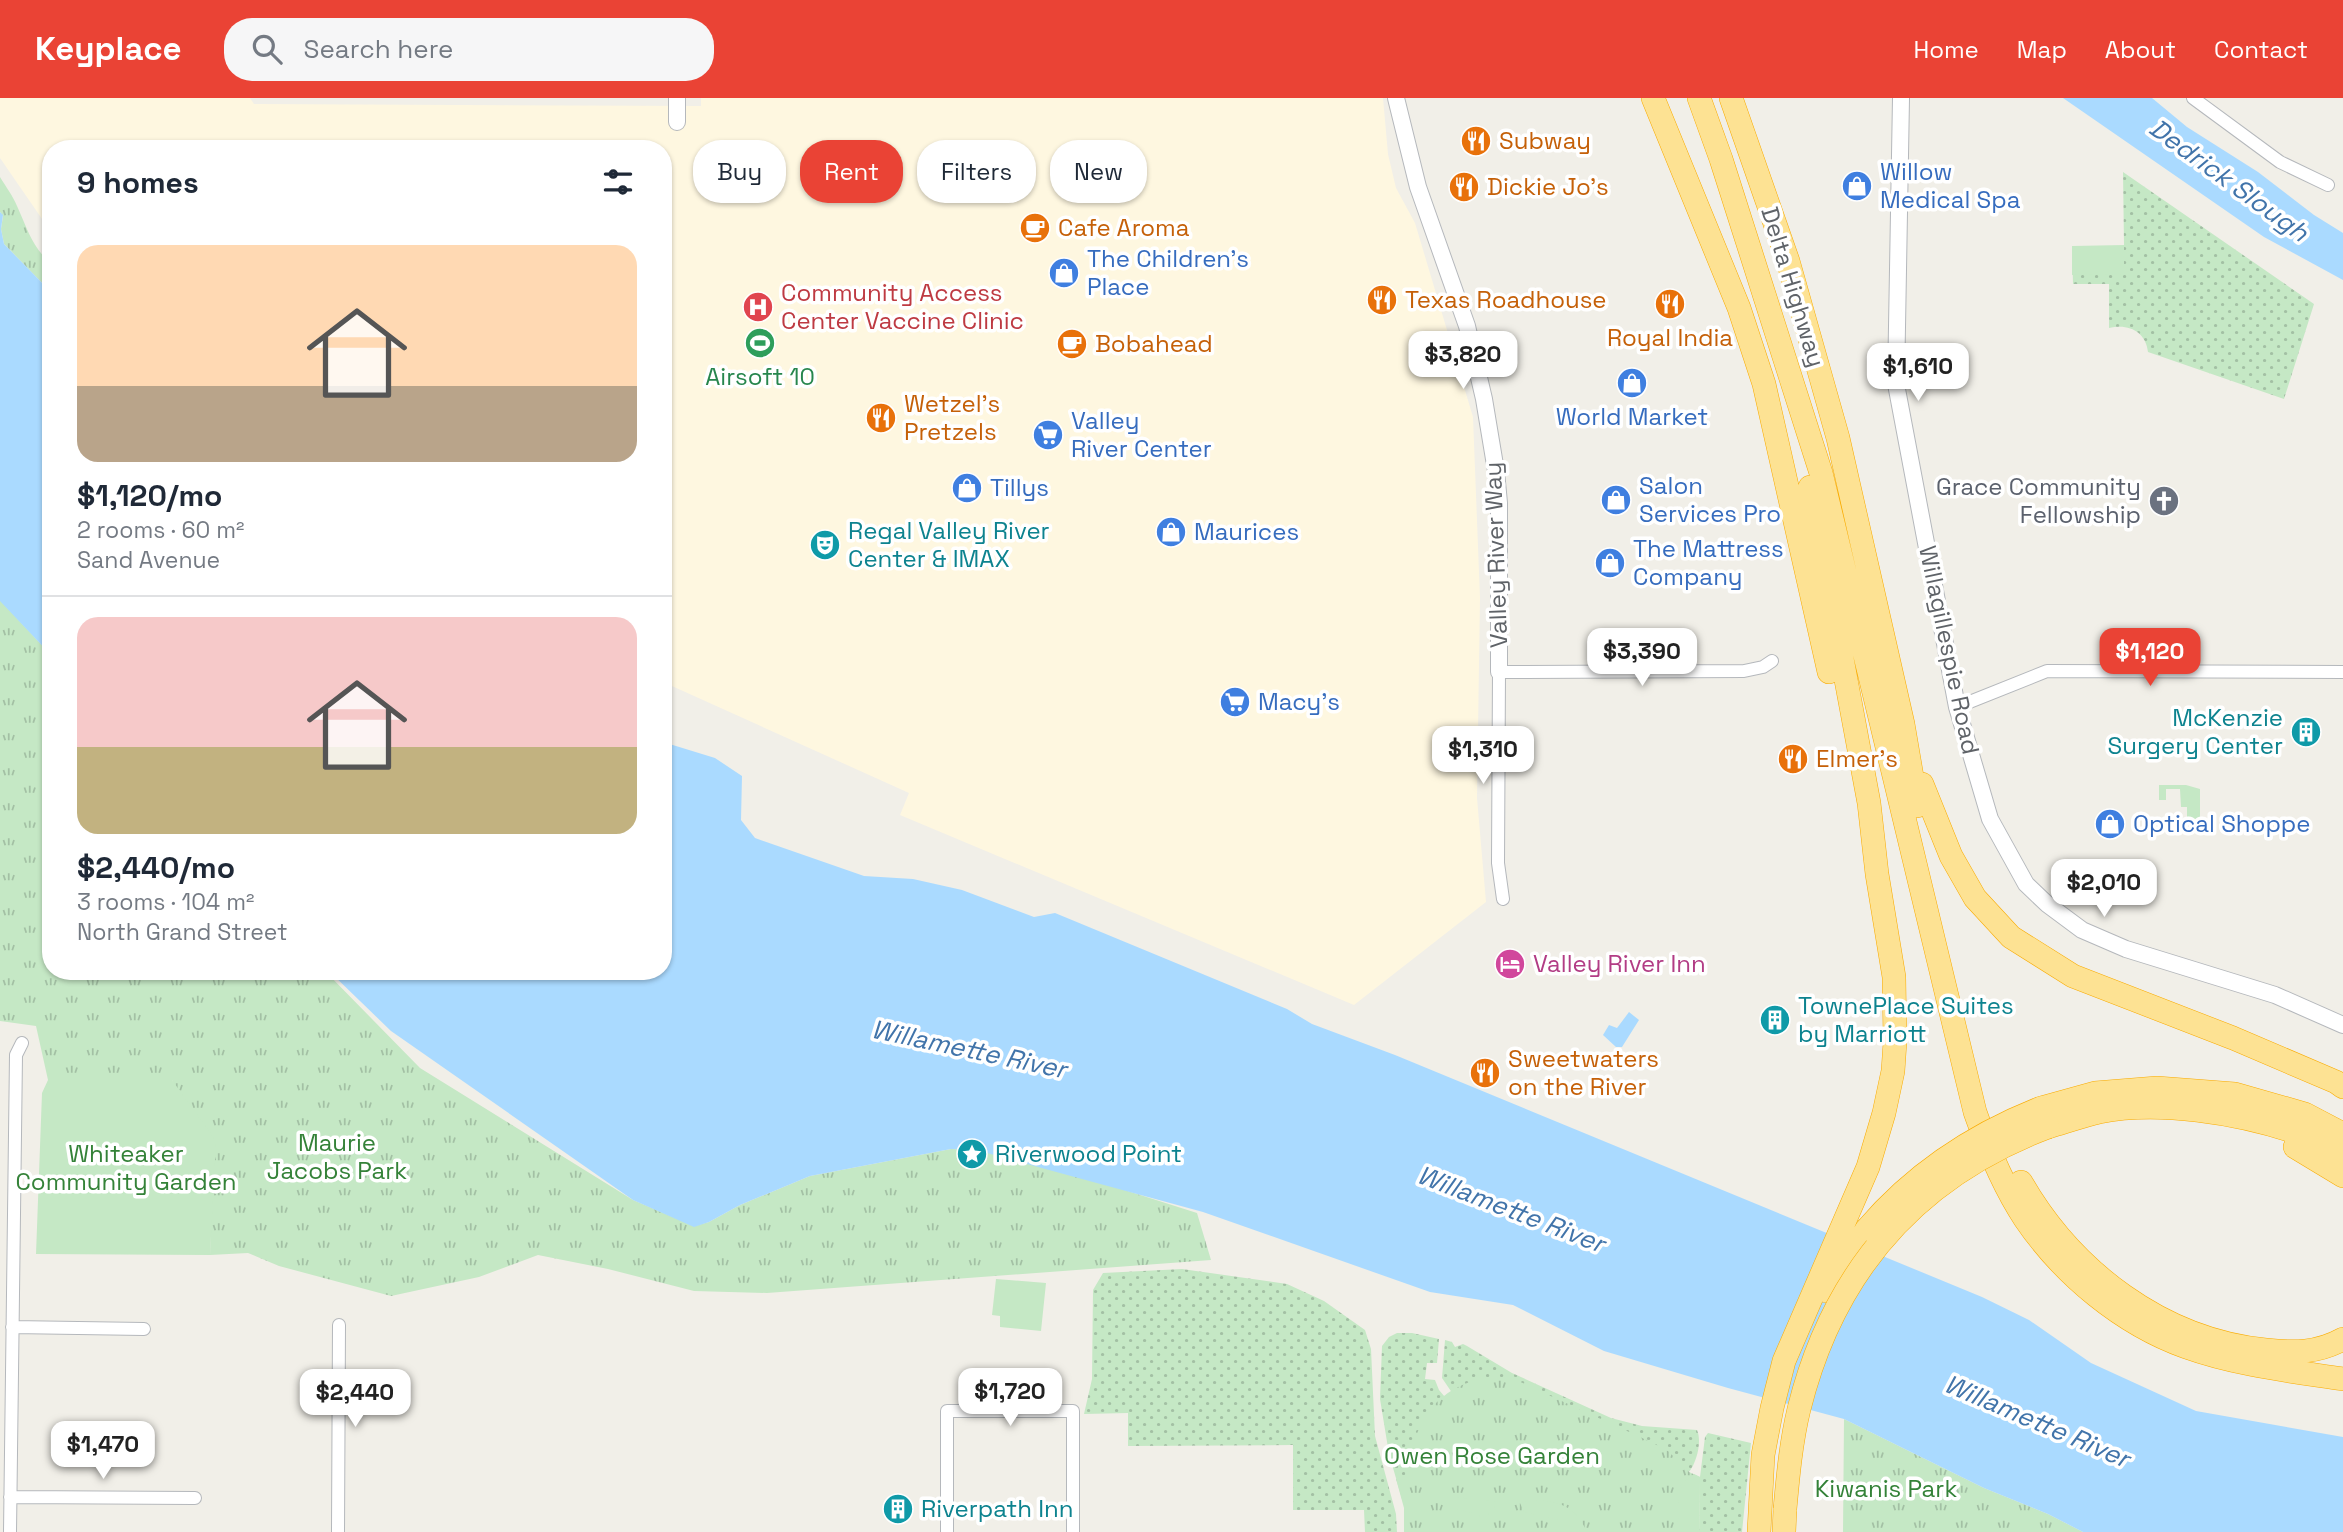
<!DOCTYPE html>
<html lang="en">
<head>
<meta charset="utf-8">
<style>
	:root { --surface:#fff; --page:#f6f6f7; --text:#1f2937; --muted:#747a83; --line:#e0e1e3; --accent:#ea4335 }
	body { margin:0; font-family:"Space Grotesk",sans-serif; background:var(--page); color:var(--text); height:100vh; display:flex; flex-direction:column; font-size:26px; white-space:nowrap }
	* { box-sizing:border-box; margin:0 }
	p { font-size:23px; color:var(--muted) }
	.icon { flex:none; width:38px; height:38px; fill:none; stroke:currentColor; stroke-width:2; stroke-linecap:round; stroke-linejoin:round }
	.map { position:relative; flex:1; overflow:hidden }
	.panel { position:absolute; left:42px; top:42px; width:630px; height:840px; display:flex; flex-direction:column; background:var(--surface); border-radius:28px; box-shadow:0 2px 5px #0004 }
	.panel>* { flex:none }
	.hud { position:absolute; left:693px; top:42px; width:665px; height:63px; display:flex; gap:14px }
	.price { position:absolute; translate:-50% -60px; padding:0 16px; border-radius:14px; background:#fff; color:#222; font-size:23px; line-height:46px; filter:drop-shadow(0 2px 4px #0008) }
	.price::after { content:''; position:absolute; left:50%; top:42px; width:21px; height:16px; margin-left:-10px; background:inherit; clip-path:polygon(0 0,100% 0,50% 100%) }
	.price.selected { background:var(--accent); color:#fff }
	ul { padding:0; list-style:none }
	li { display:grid; align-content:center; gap:14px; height:371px; padding:0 35px }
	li+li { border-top:2px solid var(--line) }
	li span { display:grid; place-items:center; height:217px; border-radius:21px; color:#555 }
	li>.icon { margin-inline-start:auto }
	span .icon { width:126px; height:126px; fill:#fffc; stroke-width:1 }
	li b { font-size:30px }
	h2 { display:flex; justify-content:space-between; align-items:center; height:84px; padding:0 35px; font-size:30px }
	.tag { padding:0 24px; border-radius:28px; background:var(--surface); box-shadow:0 2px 5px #0004; font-size:24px; line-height:63px }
	.tag.selected { background:var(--accent); color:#fff }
	header { display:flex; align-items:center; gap:42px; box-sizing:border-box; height:98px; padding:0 35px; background:var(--accent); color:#fff }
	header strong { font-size:33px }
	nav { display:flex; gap:38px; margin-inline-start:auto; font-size:24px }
	.search { width:490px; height:63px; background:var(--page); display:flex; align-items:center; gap:18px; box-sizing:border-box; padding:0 24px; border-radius:28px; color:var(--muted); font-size:26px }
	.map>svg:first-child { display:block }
	.commercial { fill:#fef7e0 }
	.grass { fill:url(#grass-dots) }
	.park { fill:url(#park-tufts) }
	.garden { fill:#c5e8c5 }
	.water { fill:#aadaff }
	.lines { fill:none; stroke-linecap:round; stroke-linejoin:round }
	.minor-casing { stroke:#b5b8bc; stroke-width:14 }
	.tertiary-casing { stroke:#b5b8bc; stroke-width:18 }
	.motorway-casing { stroke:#f9ab00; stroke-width:24 }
	.minor { stroke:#fff; stroke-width:12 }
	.tertiary { stroke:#fff; stroke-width:16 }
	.motorway { stroke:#fde293; stroke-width:23 }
	.motorway-bridge-casing { stroke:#f9ab00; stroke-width:24; stroke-linecap:butt }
	.motorway-bridge { stroke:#fde293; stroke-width:23 }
	.labels { text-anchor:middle; stroke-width:7; stroke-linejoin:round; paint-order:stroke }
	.food-label { font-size:24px; fill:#c56008; stroke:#fff; text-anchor:start }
	.shop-label { font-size:24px; fill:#366cbe; stroke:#fff; text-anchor:start }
	.street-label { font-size:24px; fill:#5f6368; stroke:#fff }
	.health-label { font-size:24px; fill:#be3a42; stroke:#fff; text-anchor:start }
	.leisure-label { font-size:24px; fill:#27864d; stroke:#fff }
	.worship-label { font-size:24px; fill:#5b616d; stroke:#fff; text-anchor:end }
	.culture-label { font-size:24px; fill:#0d838f; stroke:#fff; text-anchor:start }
	.hotel-label { font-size:24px; fill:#b23c85; stroke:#fff; text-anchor:start }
	.park-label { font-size:24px; fill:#348238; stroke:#fff }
	.water-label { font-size:26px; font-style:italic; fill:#4174aa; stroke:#fff }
</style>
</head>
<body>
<header>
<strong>Keyplace</strong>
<div class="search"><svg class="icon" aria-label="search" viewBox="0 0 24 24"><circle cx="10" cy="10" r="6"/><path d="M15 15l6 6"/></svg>Search here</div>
<nav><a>Home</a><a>Map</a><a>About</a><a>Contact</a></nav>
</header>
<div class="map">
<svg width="2343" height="1434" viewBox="0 0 2343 1434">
	<defs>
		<pattern id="grass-dots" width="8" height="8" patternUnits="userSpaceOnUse" patternTransform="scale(1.75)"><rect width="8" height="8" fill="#c5e8c5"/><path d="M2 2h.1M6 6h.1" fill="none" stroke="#a3c0a4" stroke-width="1.8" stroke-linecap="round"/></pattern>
		<pattern id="park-tufts" width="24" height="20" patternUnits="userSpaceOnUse" patternTransform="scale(1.75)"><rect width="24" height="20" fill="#c5e8c5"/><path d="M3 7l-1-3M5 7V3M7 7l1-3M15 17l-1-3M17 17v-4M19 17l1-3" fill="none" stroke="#a3c0a4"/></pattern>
	</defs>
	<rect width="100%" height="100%" fill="#f1efe8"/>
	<path class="commercial" d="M 0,0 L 250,0 L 254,6 L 701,8 L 701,0 L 1383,0 L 1388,56 L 1396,90 L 1415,125 L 1473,319 L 1480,500 L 1477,700 L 1486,804 L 1354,907 L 900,717 L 909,695 L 663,584 L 663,51 L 51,51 L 51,134 L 0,60 Z"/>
	<path class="grass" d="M 2123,74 L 2314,206 L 2284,301 L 2148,254 C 2146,234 2129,225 2109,230 L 2109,186 L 2073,186 L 2072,148 L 2124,147 Z
		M 1182,1171 L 1287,1186 L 1324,1203 L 1365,1232 L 1371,1251 L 1375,1338 L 1396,1416 L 1397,1434 L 1365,1434 L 1364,1412 L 1293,1412 L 1293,1347 L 1128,1348 L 1128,1315 L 1084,1316 L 1092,1281 L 1093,1192 L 1103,1175 Z
		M 1397,1235 L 1412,1235 L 1439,1241 L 1437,1265 L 1427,1265 L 1425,1281 L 1435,1282 L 1439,1292 L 1456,1312 L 1402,1401 L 1389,1356 L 1380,1301 L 1382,1248 L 1389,1239 Z
		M 1445,1242 L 1452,1244 L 1455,1249 L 1463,1246 L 1467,1248 L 1512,1275 L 1611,1320 L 1642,1328 L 1697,1332 C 1702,1343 1697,1364 1689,1374 L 1461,1308 L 1442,1280 Z
		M 1708,1335 L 1751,1345 L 1742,1434 L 1699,1434 L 1700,1379 L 1705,1339 Z"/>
	<path class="park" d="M 0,79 C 6,89 13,98 17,108 C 28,132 31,147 51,166 L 51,194 L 4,146 L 1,131 L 3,118 L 0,114 Z
		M 0,502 L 51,557 L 51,873 L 325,873 L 420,970 L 633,1102 L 694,1128 L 709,1124 L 740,1107 L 810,1078 L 951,1051 L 1002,1053 L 1197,1115 L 1211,1162 L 767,1195 L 694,1193 L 608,1171 L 538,1157 L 479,1179 L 391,1198 L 279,1168 L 248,1155 L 210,1157 L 211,1123 L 172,982 L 48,982 L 36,928 L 0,923 Z
		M 1485,1279 L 1516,1282 L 1651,1344 L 1668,1353 L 1689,1374 L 1700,1379 L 1699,1434 L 1404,1434 L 1404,1410 L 1396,1381 L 1405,1378 C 1417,1325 1429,1294 1485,1279 Z
		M 1844,1321 L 1984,1390 L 2048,1416 L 2083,1434 L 1843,1434 Z"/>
	<path class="garden" d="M 2072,148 L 2124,148 L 2124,176 L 2072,177 Z
		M 2159,687 L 2186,687 L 2200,691 L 2200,721 L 2187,721 L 2187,709 L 2181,709 L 2180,691 L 2166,691 L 2166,702 L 2159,702 Z
		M 48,982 L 172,982 L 216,1043 L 210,1157 L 36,1156 L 42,995 Z
		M 996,1181 L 1046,1185 L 1041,1233 L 1000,1229 L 1000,1218 L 992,1217 Z
		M 1694,1376 L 1700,1379 L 1699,1434 L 1673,1434 L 1680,1417 L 1678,1394 L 1682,1390 L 1680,1387 Z
		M 1455,1399 L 1498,1404 L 1485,1421 L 1474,1415 L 1455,1411 Z
		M 1529,1402 C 1555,1402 1573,1406 1585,1430 L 1578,1434 L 1570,1434 L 1558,1422 L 1524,1414 L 1520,1405 Z"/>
	<path class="water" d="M 2063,0 L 2152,0 L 2187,29 L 2258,74 L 2314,117 L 2343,135 L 2343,182 L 2264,139 Z
		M 0,114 L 3,117 L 1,131 L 4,146 L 51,194 L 51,557 L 0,503 Z
		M 663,644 L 715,660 L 742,678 L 741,722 L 755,740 L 864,778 L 913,781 L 962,792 L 1034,819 L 1055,815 L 1287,911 L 1312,926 L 1395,957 L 1982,1199 L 2029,1222 L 2091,1265 L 2196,1313 L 2343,1339 L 2343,1434 L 2083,1434 L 2048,1416 L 1984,1390 L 1844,1321 L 1728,1290 L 1604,1253 L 1513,1207 L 1430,1194 L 1203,1114 L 976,1052 L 951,1051 L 810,1078 L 740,1107 L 709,1124 L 694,1129 L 633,1102 L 391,933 L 329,873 L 663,873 Z
		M 1629,914 L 1639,922 L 1622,949 L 1616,949 L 1603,937 L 1609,927 L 1617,930 Z"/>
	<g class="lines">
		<g class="minor-casing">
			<path id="minor" d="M 2193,0 L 2280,64 L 2328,87
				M 1957,609 L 2047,573 L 2343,574
				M 1503,801 L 1498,765 L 1499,574 L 1744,573 L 1763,569 L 1772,563
				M 12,1229 L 144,1231
				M 10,1399 L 195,1400
				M 10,1434 L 16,957 L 22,945
				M 338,1434 L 339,1227
				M 947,1434 L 947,1313 L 1073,1313 L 1073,1434"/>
		</g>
		<g class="tertiary-casing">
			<path id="tertiary" d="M 1396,0 L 1418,89 L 1467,228 L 1484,301 L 1496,373 L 1499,405 L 1499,574
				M 1901,0 L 1896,286 L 1957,609 L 1990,721 L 2026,786 L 2047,806 L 2082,832 L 2126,851 L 2275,897 L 2343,927
				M 677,24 L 677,0"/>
		</g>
		<g class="motorway-casing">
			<path id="motorway" d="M 1653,0 L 1739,210 L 1764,286 L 1829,574
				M 1699,0 L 1721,61 L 1821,375 L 1975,1014 C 1988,1051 2003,1088 2025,1121 C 2063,1177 2122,1226 2186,1249 C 2236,1267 2290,1273 2343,1281
				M 1731,0 L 1788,163 L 1838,340 L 1903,626 L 1917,708
				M 1922,686 L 1951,758 L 1975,800 L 2011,839 L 2073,878 L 2233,940 L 2336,984 L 2343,989
				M 2041,1010 L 2095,995 L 2157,990 L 2235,996 L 2305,1016 L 2343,1036
				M 2048,1029 C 2065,1024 2082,1018 2099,1014 C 2159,1002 2238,1015 2295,1034 C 2312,1039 2328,1050 2343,1058
				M 2295,1049 L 2343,1078
				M 2021,1084 C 2072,1173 2162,1242 2266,1252 C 2294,1255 2318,1255 2343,1241
				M 1827,1193 L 1867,1131
				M 1759,1434 L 1763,1357 L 1772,1310 L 1784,1263 L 1868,1069 L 1884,1015 L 1893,973 L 1895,944 L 1894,879 L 1877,776 L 1869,705 L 1810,389
				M 1784,1434 L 1785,1411"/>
		</g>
		<use href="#minor" class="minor"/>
		<use href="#tertiary" class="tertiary"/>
		<use href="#motorway" class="motorway"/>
		<g class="motorway-bridge-casing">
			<path id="motorway-bridge" d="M 1867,1131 C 1914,1076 1975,1036 2041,1010
				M 1785,1411 C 1788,1378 1791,1344 1799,1311 C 1833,1174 1915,1079 2048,1029"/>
		</g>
		<use href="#motorway-bridge" class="motorway-bridge"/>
	</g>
	<defs>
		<g id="restaurant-disc" transform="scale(1.575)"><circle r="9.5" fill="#e8710a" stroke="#fff"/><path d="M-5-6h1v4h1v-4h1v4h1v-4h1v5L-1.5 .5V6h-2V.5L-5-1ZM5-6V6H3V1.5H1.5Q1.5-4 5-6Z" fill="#fff"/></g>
		<g id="shop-disc" transform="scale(1.575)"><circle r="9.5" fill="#3f7fe0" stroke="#fff"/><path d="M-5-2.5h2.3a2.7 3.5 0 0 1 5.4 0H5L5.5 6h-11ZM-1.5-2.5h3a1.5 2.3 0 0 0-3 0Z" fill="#fff"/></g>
		<g id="cafe-disc" transform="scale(1.575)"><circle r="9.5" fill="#e8710a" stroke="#fff"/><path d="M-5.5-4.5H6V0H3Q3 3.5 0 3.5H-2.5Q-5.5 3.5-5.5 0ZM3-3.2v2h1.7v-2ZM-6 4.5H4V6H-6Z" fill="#fff"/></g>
		<g id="hospital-disc" transform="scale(1.575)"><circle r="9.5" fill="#e0444e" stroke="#fff"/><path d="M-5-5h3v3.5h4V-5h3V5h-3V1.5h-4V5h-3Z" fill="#fff"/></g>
		<g id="stadium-disc" transform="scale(1.575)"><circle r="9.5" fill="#2e9e5b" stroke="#fff"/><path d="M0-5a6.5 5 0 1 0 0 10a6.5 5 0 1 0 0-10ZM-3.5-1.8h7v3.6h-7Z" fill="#fff"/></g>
		<g id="supermarket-disc" transform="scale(1.575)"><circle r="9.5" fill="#3f7fe0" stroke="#fff"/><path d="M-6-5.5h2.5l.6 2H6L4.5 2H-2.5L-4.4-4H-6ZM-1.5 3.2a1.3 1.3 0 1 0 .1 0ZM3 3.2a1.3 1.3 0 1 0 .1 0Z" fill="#fff"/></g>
		<g id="church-disc" transform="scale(1.575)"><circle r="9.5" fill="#6b7280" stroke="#fff"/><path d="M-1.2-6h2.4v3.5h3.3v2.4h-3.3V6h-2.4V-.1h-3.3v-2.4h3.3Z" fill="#fff"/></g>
		<g id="theatre-disc" transform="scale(1.575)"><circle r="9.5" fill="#0f9aa8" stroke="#fff"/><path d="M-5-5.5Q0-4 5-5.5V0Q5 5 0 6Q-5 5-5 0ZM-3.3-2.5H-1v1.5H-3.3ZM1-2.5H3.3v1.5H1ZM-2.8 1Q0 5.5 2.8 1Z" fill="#fff"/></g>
		<g id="building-disc" transform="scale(1.575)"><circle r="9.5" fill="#0f9aa8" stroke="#fff"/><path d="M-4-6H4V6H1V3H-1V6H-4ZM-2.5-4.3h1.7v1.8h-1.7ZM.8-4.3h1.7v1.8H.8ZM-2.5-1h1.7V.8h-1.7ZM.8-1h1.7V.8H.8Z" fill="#fff"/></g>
		<g id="hotel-disc" transform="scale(1.575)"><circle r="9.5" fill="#d1479c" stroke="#fff"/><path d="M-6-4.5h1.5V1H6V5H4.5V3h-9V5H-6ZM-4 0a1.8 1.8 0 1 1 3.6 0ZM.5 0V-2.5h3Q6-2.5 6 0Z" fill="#fff"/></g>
		<g id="sight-disc" transform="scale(1.575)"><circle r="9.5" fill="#0f9aa8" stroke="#fff"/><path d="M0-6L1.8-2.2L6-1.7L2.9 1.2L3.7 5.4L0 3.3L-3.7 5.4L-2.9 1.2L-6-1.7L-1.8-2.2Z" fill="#fff"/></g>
	</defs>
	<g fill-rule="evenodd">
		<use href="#restaurant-disc" x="1476" y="43"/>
		<use href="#shop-disc" x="1857" y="88"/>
		<use href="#restaurant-disc" x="1464" y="89"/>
		<use href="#cafe-disc" x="1035" y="130"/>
		<use href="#shop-disc" x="1064" y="175"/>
		<use href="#restaurant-disc" x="1382" y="202"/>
		<use href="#restaurant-disc" x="1670" y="206"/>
		<use href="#hospital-disc" x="758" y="209"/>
		<use href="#stadium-disc" x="760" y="245"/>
		<use href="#cafe-disc" x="1072" y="246"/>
		<use href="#shop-disc" x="1632" y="285"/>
		<use href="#restaurant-disc" x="881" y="320"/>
		<use href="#supermarket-disc" x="1048" y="337"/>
		<use href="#shop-disc" x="967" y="390"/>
		<use href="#shop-disc" x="1616" y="402"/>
		<use href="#church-disc" x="2164" y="403"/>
		<use href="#shop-disc" x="1171" y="434"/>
		<use href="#theatre-disc" x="825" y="447"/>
		<use href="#shop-disc" x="1610" y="465"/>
		<use href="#supermarket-disc" x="1235" y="604"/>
		<use href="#building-disc" x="2306" y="634"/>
		<use href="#restaurant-disc" x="1793" y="661"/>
		<use href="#shop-disc" x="2110" y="726"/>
		<use href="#hotel-disc" x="1510" y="866"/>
		<use href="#building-disc" x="1775" y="922"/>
		<use href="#restaurant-disc" x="1485" y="975"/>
		<use href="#sight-disc" x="972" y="1056"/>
		<use href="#building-disc" x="898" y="1411"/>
	</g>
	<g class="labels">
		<g class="food-label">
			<text x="1499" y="51">Subway</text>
			<text x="1487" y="97">Dickie Jo's</text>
			<text x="1058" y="138">Cafe Aroma</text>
			<text x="1405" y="210">Texas Roadhouse</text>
			<text x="1670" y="248" text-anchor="middle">Royal India</text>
			<text x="1095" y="254">Bobahead</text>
			<text x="904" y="314">Wetzel's<tspan x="904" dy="28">Pretzels</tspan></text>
			<text x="1816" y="669">Elmer's</text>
			<text x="1508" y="969">Sweetwaters<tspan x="1508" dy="28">on the River</tspan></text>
		</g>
		<g class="shop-label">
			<text x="1880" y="82">Willow<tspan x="1880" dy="28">Medical Spa</tspan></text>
			<text x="1087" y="169">The Children's<tspan x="1087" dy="28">Place</tspan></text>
			<text x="1632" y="327" text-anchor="middle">World Market</text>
			<text x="1071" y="331">Valley<tspan x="1071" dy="28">River Center</tspan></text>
			<text x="1639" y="396">Salon<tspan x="1639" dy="28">Services Pro</tspan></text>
			<text x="990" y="398">Tillys</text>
			<text x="1194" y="442">Maurices</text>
			<text x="1633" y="459">The Mattress<tspan x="1633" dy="28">Company</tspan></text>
			<text x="1258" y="612">Macy's</text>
			<text x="2133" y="734">Optical Shoppe</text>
		</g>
		<g class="street-label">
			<text transform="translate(1793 189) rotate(73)" y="8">Delta Highway</text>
			<text transform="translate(1496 457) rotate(-92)" y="8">Valley River Way</text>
			<text transform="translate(1949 552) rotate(78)" y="8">Willagillespie Road</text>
		</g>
		<g class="health-label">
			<text x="781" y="203">Community Access<tspan x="781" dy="28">Center Vaccine Clinic</tspan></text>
		</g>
		<g class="leisure-label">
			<text x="760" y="287">Airsoft 10</text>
		</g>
		<g class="worship-label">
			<text x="2141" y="397">Grace Community<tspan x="2141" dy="28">Fellowship</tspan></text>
		</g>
		<g class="culture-label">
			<text x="848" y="441">Regal Valley River<tspan x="848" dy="28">Center &amp; IMAX</tspan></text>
			<text x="2283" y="628" text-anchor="end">McKenzie<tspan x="2283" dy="28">Surgery Center</tspan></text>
			<text x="1798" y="916">TownePlace Suites<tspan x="1798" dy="28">by Marriott</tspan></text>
			<text x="995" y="1064">Riverwood Point</text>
			<text x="921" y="1419">Riverpath Inn</text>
		</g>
		<g class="hotel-label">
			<text x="1533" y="874">Valley River Inn</text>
		</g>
		<g class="park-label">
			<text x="337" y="1053">Maurie<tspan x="337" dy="28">Jacobs Park</tspan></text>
			<text x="126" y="1064">Whiteaker<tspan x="126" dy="28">Community Garden</tspan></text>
			<text x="1492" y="1366">Owen Rose Garden</text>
			<text x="1886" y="1399">Kiwanis Park</text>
		</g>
		<g class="water-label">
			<text transform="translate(2229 82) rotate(36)" y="9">Dedrick Slough</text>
			<text transform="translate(969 951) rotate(12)" y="9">Willamette River</text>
			<text transform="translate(1511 1111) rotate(21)" y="9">Willamette River</text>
			<text transform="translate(2037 1323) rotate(23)" y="9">Willamette River</text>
		</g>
	</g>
</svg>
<b class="price" style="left:1463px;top:293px">$3,820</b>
<b class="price" style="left:1918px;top:305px">$1,610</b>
<b class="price" style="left:1642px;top:590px">$3,390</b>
<b class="price selected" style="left:2150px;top:590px">$1,120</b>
<b class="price" style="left:1483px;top:688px">$1,310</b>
<b class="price" style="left:2104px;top:821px">$2,010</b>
<b class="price" style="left:1010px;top:1330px">$1,720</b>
<b class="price" style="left:355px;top:1331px">$2,440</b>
<b class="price" style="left:103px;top:1383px">$1,470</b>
<div class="hud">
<a class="tag">Buy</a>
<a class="tag selected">Rent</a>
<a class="tag">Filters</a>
<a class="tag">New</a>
</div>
<section class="panel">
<h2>9 homes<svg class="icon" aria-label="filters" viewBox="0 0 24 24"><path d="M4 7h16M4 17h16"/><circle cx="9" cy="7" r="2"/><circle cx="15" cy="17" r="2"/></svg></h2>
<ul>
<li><span style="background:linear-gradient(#ffd9b3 65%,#b9a48a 0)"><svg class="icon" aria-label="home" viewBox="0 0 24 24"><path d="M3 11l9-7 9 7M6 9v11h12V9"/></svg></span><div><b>$1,120/mo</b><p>2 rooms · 60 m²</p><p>Sand Avenue</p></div></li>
<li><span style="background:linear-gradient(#f6c9c9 60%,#c2b280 0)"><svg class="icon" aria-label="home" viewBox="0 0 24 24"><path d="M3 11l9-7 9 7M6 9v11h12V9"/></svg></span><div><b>$2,440/mo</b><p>3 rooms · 104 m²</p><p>North Grand Street</p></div></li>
</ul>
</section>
</div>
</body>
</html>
